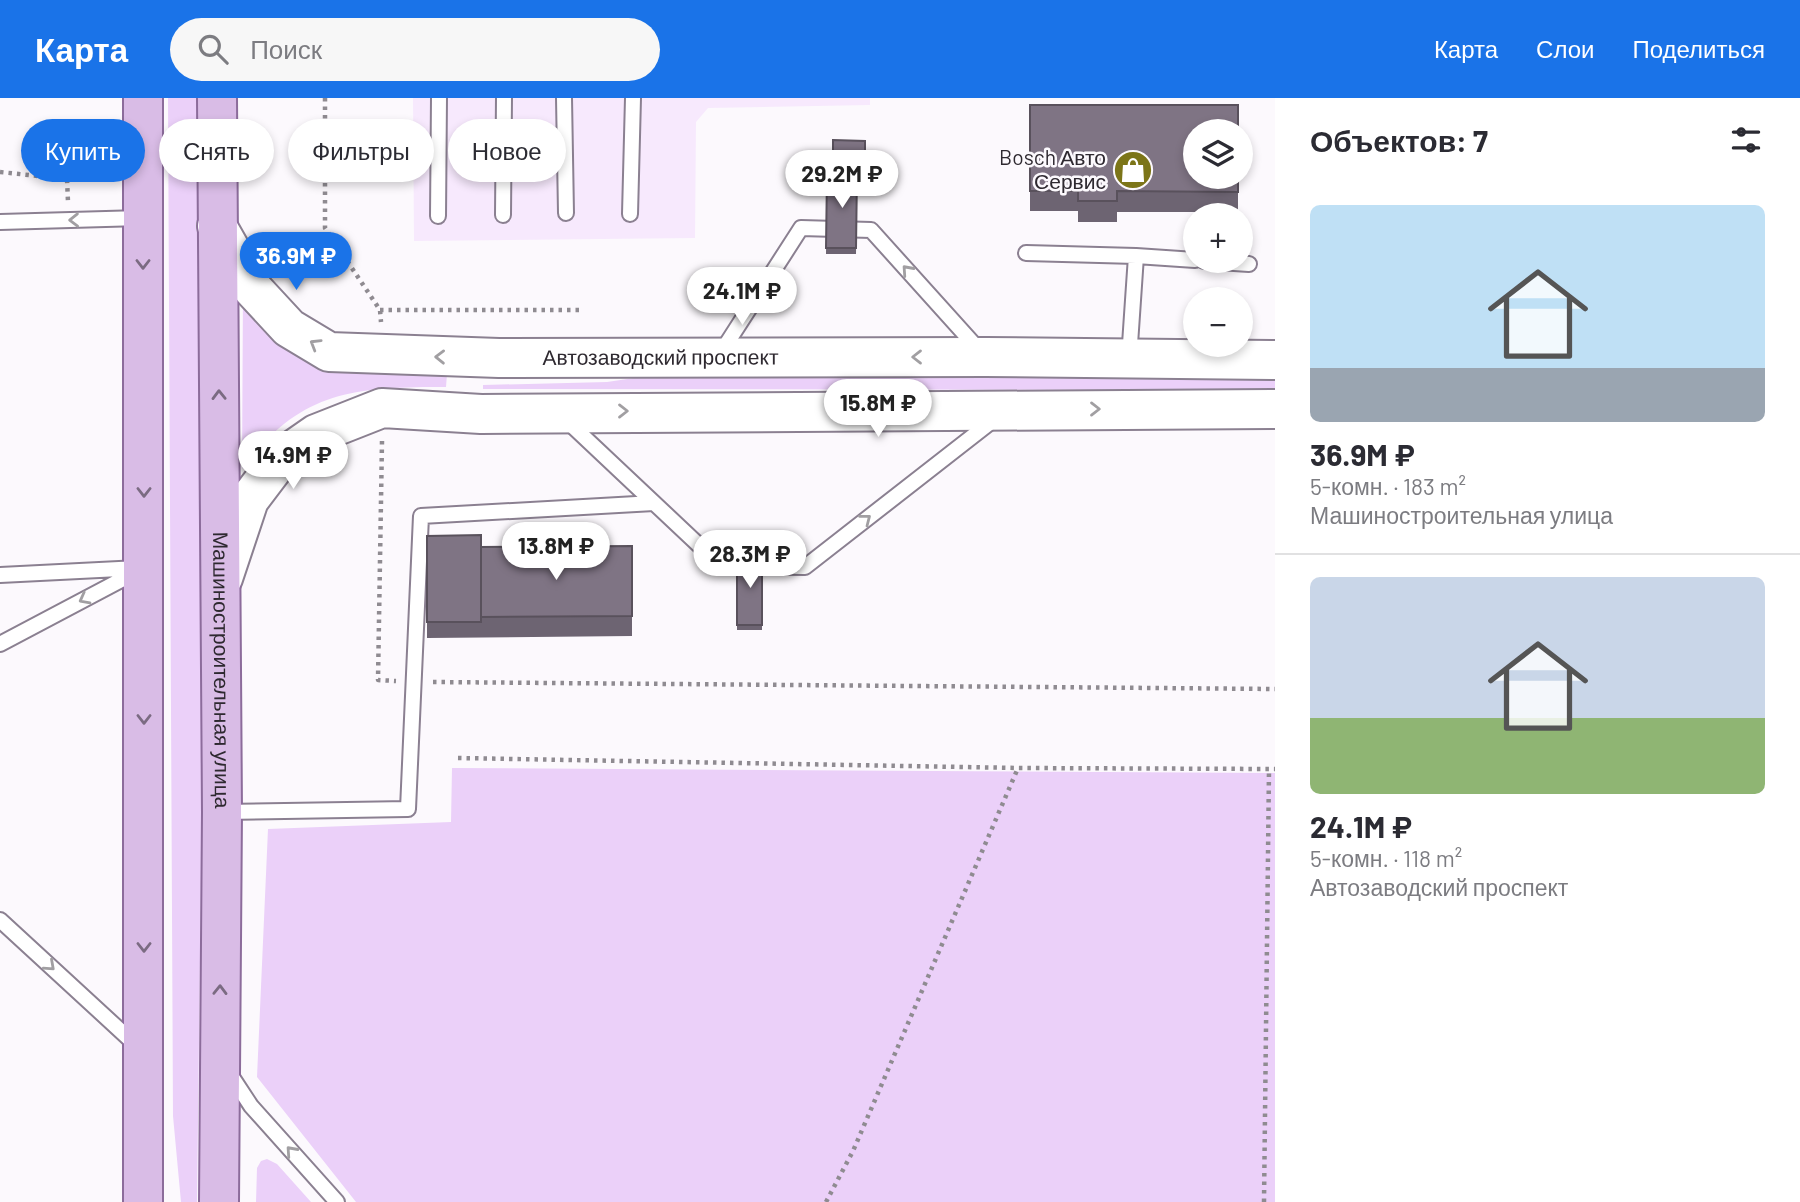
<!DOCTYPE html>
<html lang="ru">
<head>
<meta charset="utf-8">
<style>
	:root { --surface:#fff; --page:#f7f7f7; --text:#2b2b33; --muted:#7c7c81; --line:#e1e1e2; --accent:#1a73e8 }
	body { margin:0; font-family:Barlow,sans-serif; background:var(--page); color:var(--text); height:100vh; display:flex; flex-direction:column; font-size:26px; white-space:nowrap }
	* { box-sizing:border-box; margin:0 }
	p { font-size:23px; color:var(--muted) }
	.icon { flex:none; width:38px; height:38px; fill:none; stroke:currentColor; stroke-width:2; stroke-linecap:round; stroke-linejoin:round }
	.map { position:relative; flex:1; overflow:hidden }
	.details { display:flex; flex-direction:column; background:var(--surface); width:525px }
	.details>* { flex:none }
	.guide { position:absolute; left:21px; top:21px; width:665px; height:63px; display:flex; gap:14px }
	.tools { position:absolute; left:1183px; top:21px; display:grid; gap:14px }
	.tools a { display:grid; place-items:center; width:70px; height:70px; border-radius:50%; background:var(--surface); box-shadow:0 4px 10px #0003; font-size:35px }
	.price { position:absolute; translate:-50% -60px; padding:0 16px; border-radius:24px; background:#fff; color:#222; font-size:23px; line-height:46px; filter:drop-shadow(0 2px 4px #0008) }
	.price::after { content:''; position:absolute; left:50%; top:42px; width:21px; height:16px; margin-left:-10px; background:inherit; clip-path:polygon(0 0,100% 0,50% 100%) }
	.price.active { background:var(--accent); color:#fff }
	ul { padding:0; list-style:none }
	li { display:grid; align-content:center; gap:14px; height:371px; padding:0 35px }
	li+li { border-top:2px solid var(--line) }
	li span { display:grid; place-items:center; height:217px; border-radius:10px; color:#555 }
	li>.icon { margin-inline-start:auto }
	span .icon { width:126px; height:126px; fill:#fffc; stroke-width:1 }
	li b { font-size:30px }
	h2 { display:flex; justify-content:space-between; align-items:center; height:84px; padding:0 35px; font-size:30px }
	.tag { padding:0 24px; border-radius:32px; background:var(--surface); box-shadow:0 4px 10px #0003; font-size:24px; line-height:63px }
	.tag.active { background:var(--accent); color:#fff }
	header { display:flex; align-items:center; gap:42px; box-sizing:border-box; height:98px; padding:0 35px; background:var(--accent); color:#fff }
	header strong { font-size:33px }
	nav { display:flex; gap:38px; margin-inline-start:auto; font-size:24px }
	.search { width:490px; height:63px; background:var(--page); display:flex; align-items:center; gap:18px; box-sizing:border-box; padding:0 24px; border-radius:38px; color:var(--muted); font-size:26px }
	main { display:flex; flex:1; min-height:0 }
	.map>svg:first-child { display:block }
	.built { fill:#f7e9fd }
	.green { fill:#ebd0f9 }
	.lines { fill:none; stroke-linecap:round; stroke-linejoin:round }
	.lane-casing { stroke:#8b8091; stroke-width:18 }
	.secondary-casing { stroke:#8b8091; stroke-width:42 }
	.primary-casing { stroke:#8c6c9b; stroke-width:42 }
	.path { stroke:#8f8b91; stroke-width:4.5; stroke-dasharray:3.5 5; stroke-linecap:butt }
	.lane { stroke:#fff; stroke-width:14 }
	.secondary { stroke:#fff; stroke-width:38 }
	.primary { stroke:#d9bce6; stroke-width:38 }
	.wall { fill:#6d6472 }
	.building { fill:#7f7484; stroke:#59515c; stroke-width:2 }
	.oneway { stroke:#a19fa2 }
	.oneway2 { stroke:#7b6b82 }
	.labels { text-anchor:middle; stroke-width:5; stroke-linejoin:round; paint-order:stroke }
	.poi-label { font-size:21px; fill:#2e2930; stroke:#fcf9fd; text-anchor:end }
	.street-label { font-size:21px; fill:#2e2930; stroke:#fcf9fd }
</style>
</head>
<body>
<header>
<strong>Карта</strong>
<div class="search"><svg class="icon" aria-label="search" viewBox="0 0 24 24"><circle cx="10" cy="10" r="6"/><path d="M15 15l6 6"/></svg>Поиск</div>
<nav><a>Карта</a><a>Слои</a><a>Поделиться</a></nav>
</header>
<main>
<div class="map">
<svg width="1275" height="1104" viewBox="0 0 1275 1104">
	<rect width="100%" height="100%" fill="#fcf9fd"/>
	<path class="built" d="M 413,0 L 870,0 L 870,7 L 708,10 L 696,24 L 695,140 L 414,143 Z"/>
	<path class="green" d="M 168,0 L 205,0 L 205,462 L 197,1104 L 181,1104 L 173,1018 Z
		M 243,192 L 326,264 L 360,274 L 447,276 L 446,289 C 355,289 300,292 242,371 Z
		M 668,275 L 1275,277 L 1275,292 L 483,291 L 483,287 L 607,284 Z
		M 452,670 L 1275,675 L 1275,1104 L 356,1104 L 257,979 L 268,731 L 451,724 Z
		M 267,1061 L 277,1066 L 311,1104 L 256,1104 L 257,1070 L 261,1063 Z"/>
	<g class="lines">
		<g class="lane-casing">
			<path id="lane" d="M 564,0 L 566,115
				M 630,116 L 633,0
				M 503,117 L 504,0
				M 438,118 L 439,0
				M 0,124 L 141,120
				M 1026,155 L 1136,158
				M 1204,163 L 1249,166
				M 720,256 L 801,130 L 871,132 L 980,253
				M 1129,261 L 1136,158 L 1195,162
				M 566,322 L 721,468 L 805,469 L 996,320
				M 0,477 L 139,470
				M 0,546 L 140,472
				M 223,714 L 408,711 L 421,418 L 654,405
				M 0,822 L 136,947
				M 230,976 L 251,1008 L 337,1104"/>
		</g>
		<g class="secondary-casing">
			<g id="secondary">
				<path id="s1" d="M 217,128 L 252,190 L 289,230 L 329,254 L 499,260 L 986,259 L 1275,262"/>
				<path d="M 223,480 L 249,402 L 280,361 L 316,336 L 382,310 L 481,316 L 1275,311"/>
			</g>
		</g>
		<g class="primary-casing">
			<g id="primary">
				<path d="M 143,0 L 143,1104"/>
				<path id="s2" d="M 217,0 L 222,714 L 219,1104"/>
			</g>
		</g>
		<path class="path" d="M 325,0 L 325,130 L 380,212 L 381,224
			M 0,74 L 67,81 L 68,104
			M 380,212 L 581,212
			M 382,343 L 378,582 L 396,583
			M 433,584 L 1275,591
			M 458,660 L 1018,670 L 1275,671
			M 826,1104 L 853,1053 L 1018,670
			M 1264,1104 L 1269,671"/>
		<use href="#lane" class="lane"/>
		<use href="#secondary" class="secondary"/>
		<use href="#primary" class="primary"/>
	</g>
	<path class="wall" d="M 1030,7 L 1238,79 L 1238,114 L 1117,114 L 1117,124 L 1078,124 L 1078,113 L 1030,113 Z
		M 833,42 L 865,43 L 865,81 L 857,81 L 856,156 L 826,156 L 827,75 L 833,75 Z
		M 427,438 L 481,460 L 632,448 L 632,538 L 427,540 Z
		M 737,458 L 762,458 L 762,532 L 737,532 Z"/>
	<path class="building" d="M 1030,7 L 1238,7 L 1238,33 L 1195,33 L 1195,79 L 1238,79 L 1238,94 L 1117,93 L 1117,103 L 1078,103 L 1078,93 L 1030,93 Z
		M 833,42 L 865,43 L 865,70 L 833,70 Z
		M 827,75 L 857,75 L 856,150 L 826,150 Z
		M 481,437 L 481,524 L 427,524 L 427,438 Z
		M 632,448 L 632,518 L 481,519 L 481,449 Z
		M 737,458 L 762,458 L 762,527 L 737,527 Z"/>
	<defs><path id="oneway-chevron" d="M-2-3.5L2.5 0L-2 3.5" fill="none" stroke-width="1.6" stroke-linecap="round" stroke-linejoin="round" transform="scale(1.75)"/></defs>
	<g class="oneway">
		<use href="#oneway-chevron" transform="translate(74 122) rotate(179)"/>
		<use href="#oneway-chevron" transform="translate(907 172) rotate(-132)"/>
		<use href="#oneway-chevron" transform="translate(315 246) rotate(-149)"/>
		<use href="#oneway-chevron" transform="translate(440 259) rotate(-179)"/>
		<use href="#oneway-chevron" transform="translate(917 259) rotate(-180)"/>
		<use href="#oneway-chevron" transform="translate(1095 311)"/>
		<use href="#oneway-chevron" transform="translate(623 313)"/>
		<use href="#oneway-chevron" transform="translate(866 421) rotate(-38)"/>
		<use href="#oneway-chevron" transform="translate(84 501) rotate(152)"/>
		<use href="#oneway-chevron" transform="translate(50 868) rotate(42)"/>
		<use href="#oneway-chevron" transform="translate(291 1053) rotate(-132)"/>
	</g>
	<g class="oneway2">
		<use href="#oneway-chevron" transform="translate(143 166) rotate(90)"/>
		<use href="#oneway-chevron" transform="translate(219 297) rotate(-91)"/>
		<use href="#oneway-chevron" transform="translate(144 394) rotate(90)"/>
		<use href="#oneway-chevron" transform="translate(144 621) rotate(90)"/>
		<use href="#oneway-chevron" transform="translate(144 849) rotate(90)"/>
		<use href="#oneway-chevron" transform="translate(220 892) rotate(-89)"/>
	</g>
	<defs>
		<g id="shop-disc" transform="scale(2.0125)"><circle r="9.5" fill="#7c7518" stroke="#fcf9fd"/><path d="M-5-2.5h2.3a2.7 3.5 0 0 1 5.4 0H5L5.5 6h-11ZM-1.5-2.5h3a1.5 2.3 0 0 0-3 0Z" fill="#fff"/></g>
	</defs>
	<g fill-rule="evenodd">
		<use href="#shop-disc" x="1133" y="72"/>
	</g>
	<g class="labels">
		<g class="poi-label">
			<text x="1106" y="67">Bosch Авто<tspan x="1106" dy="24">Сервис</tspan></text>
		</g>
		<g class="street-label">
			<text dy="7" stroke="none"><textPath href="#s1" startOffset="504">Автозаводский проспект</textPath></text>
			<text dy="7" stroke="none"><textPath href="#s2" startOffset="572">Машиностроительная улица</textPath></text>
		</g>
	</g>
</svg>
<div class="tools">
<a><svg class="icon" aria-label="layers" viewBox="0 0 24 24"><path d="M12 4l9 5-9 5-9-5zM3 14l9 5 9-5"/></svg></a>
<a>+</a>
<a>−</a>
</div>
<b class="price" style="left:842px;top:112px">29.2M ₽</b>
<b class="price active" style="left:296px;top:194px">36.9M ₽</b>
<b class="price" style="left:742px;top:229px">24.1M ₽</b>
<b class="price" style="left:878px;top:341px">15.8M ₽</b>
<b class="price" style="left:293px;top:393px">14.9M ₽</b>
<b class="price" style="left:556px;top:484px">13.8M ₽</b>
<b class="price" style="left:750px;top:492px">28.3M ₽</b>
<div class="guide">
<a class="tag active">Купить</a>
<a class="tag">Снять</a>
<a class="tag">Фильтры</a>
<a class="tag">Новое</a>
</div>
</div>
<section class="details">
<h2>Объектов: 7<svg class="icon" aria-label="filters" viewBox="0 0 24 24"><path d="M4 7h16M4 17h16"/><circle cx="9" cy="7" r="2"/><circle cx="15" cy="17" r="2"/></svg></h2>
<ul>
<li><span style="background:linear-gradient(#bfe0f5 75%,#9aa5b1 0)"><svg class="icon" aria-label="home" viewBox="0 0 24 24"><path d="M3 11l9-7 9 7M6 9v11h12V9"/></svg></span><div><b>36.9M ₽</b><p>5-комн. · 183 m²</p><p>Машиностроительная улица</p></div></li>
<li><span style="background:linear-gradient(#c9d6e8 65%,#8fb573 0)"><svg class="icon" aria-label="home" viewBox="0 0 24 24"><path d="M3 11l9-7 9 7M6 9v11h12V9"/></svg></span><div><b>24.1M ₽</b><p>5-комн. · 118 m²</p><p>Автозаводский проспект</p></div></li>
</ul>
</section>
</main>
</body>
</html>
